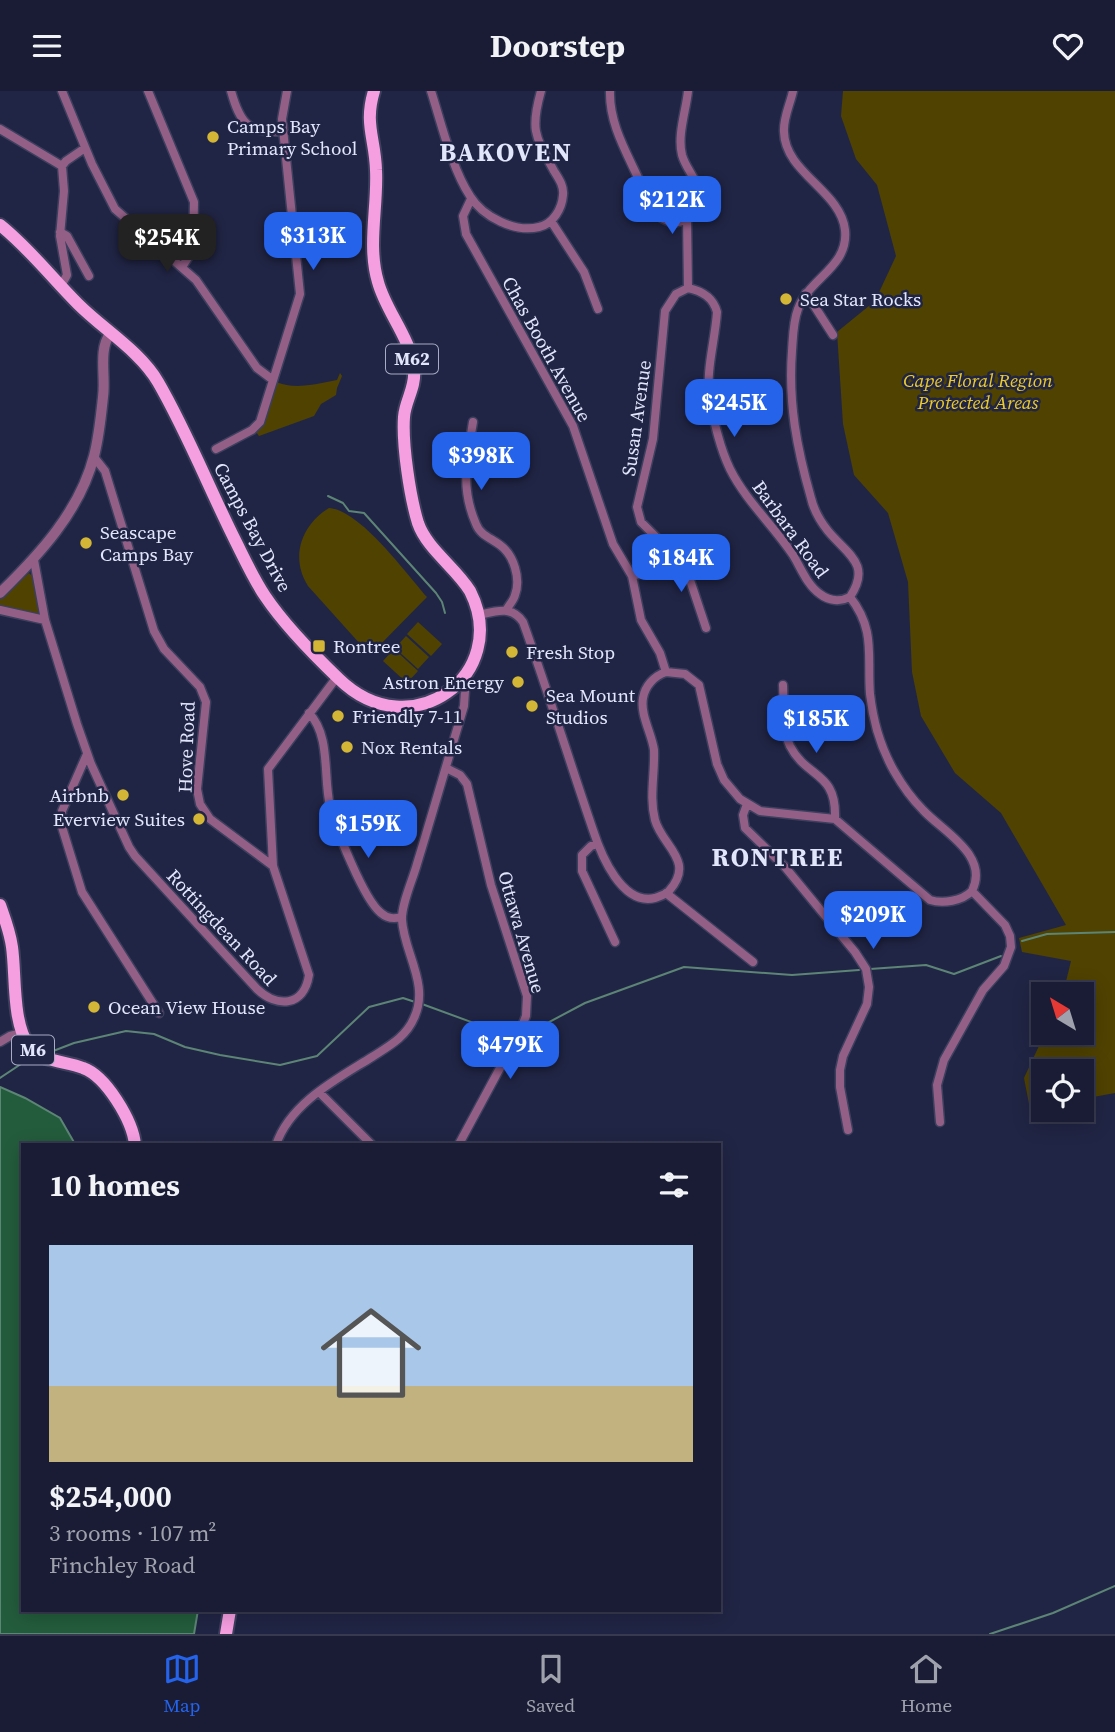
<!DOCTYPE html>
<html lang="en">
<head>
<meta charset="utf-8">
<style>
	:root { --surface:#191c34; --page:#262940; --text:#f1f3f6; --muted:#9fa1ac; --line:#373a4f; --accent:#2563eb }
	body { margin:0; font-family:"Source Serif 4",serif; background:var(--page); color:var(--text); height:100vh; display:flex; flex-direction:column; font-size:26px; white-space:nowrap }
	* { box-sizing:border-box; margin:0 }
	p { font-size:23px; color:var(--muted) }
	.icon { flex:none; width:38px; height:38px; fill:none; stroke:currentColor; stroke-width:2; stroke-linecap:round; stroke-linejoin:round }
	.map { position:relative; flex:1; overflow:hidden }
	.panel { position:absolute; left:21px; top:1052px; width:700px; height:469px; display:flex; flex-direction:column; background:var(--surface); border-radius:0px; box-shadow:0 4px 18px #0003,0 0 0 2px var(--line) }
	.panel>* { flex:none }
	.needle { width:46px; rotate:322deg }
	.controls { position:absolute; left:1031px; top:891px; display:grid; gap:14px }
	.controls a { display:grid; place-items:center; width:63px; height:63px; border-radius:0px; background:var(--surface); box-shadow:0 4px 18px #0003,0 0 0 2px var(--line); font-size:35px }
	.price { position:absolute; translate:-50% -60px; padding:0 16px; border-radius:14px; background:var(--accent); color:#fff; font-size:23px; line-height:46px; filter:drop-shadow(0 2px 4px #0008) }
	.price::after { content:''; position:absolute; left:50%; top:42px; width:21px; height:16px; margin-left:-10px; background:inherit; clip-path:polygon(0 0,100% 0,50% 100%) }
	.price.current { background:#222; color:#fff }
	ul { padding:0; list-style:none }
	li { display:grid; align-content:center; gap:14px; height:371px; padding:0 28px }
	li+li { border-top:2px solid var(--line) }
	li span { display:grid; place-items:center; height:217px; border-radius:0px; color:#555 }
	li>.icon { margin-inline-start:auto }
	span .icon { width:126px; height:126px; fill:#fffc; stroke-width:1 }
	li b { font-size:30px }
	h2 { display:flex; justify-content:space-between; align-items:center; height:84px; padding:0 28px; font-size:30px }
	header { display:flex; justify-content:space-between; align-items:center; height:91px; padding:0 28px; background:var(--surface); font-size:32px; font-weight:700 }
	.tabs { display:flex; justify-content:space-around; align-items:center; height:98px; border-top:2px solid var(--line); background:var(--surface); font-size:19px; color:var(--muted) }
	.tabs a { display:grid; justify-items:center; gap:4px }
	.tabs .current { color:var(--accent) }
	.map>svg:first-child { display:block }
	.green { fill:#504200 }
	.water { fill:#235c3c; stroke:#5c8575; stroke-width:2 }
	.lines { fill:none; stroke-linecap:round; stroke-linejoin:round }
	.stream { stroke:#5c8575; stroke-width:2 }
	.minor-casing { stroke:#3c405e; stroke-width:11 }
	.tertiary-casing { stroke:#3c405e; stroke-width:13 }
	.primary-casing { stroke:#3c405e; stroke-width:16 }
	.minor { stroke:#945f87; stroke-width:8 }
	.tertiary { stroke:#945f87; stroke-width:10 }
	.primary { stroke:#f59ee0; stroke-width:12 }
	.poi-dot { fill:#d3b635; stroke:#212545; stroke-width:2.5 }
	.labels { text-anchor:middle; stroke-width:5; stroke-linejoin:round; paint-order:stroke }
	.shield { fill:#212545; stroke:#a8acc4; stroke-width:2 }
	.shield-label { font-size:18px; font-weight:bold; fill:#e2e6fb }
	.poi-label { font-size:19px; fill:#e2e6fb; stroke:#212545; text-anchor:start }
	.street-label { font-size:19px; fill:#e2e6fb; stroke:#212545 }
	.park-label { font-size:19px; font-style:italic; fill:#ecca28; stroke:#212545 }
	.district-label { font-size:26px; font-weight:bold; letter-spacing:2px; fill:#e2e6fb; stroke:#212545 }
</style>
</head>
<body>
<header><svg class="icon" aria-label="menu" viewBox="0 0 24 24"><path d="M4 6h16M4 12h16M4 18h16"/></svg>Doorstep<svg class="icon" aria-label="heart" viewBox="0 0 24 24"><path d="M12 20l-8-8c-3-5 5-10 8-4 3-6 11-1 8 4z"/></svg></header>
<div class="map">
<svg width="1115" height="1543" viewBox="0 0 1115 1543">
	<rect width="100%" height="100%" fill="#212545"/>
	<path class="green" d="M 843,0 L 1115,0 L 1115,1002 L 1082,1008 L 1082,980 L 1043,980 L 1043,1015 L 1030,1018 L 1024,987 L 1045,942 L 1082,942 L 1082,903 L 1063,903 L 1071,870 L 1022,861 L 1019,847 L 1066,834 L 1001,722 L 955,682 L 921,625 L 912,581 L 908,491 L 888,422 L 854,384 L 843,333 L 837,241 L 875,210 L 896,165 L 877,94 L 856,68 L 841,25 Z
		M 340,282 L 342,285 L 337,297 L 336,304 L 321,313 L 314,325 L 259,345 L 256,341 L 276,291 C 295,299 316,293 337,289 Z
		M 329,417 C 360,419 406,482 427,506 L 370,564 L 308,495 C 290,467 301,434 329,417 Z
		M 29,482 L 33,486 L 39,522 L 37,524 L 0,516 L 0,508 Z
		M 418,531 L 442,553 L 431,565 L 407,543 Z
		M 406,545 L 429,566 L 418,578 L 395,557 Z
		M 394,558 L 418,580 L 407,592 L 383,570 Z"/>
	<path class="water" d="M 0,996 L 25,1007 L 60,1027 L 75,1053 L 23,1054 L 23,1519 L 198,1519 L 194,1543 L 0,1543 Z"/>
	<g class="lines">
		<path class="stream" d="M 328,405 L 343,412 L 349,420 L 364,422 L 436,502 L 442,511 L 445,522
			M 1022,850 L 1047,843 L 1115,841
			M 870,878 L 926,874 L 954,883 L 1001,865
			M 422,913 L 512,946
			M 521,946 L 585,912 L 684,876 L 792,884 L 859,879
			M 48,962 L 74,952 L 126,940 L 154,943 L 185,956 L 220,964 L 280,974 L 317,965 L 369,916 L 403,907 L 415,911
			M 0,987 L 27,969
			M 990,1543 L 1053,1522 L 1115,1495"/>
		<g class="minor-casing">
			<path id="minor" d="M 62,0 L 92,73 L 115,118 L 196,189 L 257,277 L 273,289
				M 148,0 L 194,111 L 193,159 L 182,176
				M 231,0 C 240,32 248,43 283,40
				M 431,0 C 441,31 452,78 470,105 C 483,126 515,142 539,136 C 553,133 562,118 563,104 C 564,95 559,88 554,80 C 535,45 530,39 541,0
				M 610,0 C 609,33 627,62 640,91 C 645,102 650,116 658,124 C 663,129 671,132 678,131 C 687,130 694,122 697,114 C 704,93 687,82 682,64 C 677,44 686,20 688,0
				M 793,0 C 790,14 783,27 784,41 C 785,82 841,100 845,139 C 849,176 809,187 798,218 C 793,231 793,246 792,260 C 788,312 797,358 811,407 C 814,420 820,430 828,440 C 847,463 872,473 850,506
				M 0,38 L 62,75
				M 471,108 L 463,125 L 466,143 L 573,335 L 613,453 L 632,485 L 641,529 L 660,562 L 666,581
				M 687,128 L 688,197
				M 551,130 L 584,181 L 598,218
				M 60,141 L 67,145 L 89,185
				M 61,195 L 67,184 L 60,145 L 64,100 L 62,75 L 66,70 L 85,57
				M 688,197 C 702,200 713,206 717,221 C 715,251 705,280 710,311 C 715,334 720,357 730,378 C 746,410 773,434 793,464 C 801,477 807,494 820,503 C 829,510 840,511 850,506
				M 806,202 L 833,244
				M 473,331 C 467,368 460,397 476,433 C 480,444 491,447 500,454 C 514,464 521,488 515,504 C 514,509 509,514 507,518
				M 216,358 L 252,339 L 260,331 L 300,203 L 282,28 L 287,0
				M 94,366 L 105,380 L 154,540 L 164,558 L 200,596 L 206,611 L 197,698 L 200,713 L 210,728 L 273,775
				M 663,464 L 689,486 L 706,537
				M 34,469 L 45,529 L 77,633 L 91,673 L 129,756 L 135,765 L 257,898 C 277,917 304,916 309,884 L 273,775 L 268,678 L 337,586
				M 632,485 C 646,481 657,480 663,464 L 658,448 L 641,431 L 637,416 L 653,348 L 665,220 L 676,203 L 688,197
				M 850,506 C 876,539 867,565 870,603 C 873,630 881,657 894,680 C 902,694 912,708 923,719 C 942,740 990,764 972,800
				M 0,519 L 45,529
				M 479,524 C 496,520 511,514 523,531 C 548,600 569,669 593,739 C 601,764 622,815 655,807 C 660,805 665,804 669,800 C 696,770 662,755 655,729 C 649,706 655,683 654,659 C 652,643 640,624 643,607 C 645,595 654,585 666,581
				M 666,581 L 685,583 L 699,594 L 717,673 L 724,689 L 740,708 L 760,720 L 835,728 L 930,809 C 943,813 962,810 972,800
				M 783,594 C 784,612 782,638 790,655 C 807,688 837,680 835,728
				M 309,622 C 331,645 323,686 330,715 C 336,738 364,809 381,822 C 388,828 394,828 401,826
				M 87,663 L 62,720 L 62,736 L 82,801 L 159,922
				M 446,677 L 460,684 L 467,693 L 491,794 L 527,905 L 526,925 L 520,940 L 459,1053
				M 747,713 L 743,724 L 745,737 L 785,776 L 855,861 L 866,878 L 869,896 L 867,913 L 843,965 L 840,979 L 840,996 L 848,1039
				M 597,753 L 591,755 L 582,764 L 582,780 L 615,851
				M 666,802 L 753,871
				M 0,951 L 10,945 L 22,942
				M 319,1001 L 372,1054
				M 940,1031 L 937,994 L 944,969 L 983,899 L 1004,875 L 1011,856 L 1010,845 L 1005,834 L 972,800
				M 276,1054 C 290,1012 337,988 372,966 C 389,955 406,946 414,927 C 430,894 404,862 402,829 C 401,814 413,788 417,773 C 433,721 448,668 464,615 L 465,600 L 459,591"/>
		</g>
		<g class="tertiary-casing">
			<path id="tertiary" d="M 0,502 C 39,464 80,420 94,365 C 99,346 101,325 103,306 C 106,286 98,259 110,243"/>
		</g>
		<g class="primary-casing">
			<path id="primary" d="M 0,134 C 29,157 52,187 78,213 C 104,239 140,260 158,291 C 187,341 209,397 235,449 C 244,467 253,487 265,505 C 283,532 315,565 339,588 C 411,658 512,583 470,500 C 455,476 427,458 418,432 C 410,406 402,353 404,326 C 405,310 416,296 414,279 C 411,247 386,221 378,191 C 367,154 378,116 376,79 C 375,47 364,33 374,0
				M 0,814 C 5,828 10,841 12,856 C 16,884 12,932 29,955 C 41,971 65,970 83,977 C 106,985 133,1030 135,1054
				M 226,1543 L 230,1519"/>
		</g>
		<use href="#minor" class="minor"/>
		<use href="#tertiary" class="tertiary"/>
		<use href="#primary" class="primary"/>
	</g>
	<g class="poi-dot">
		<circle cx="213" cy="46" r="7"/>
		<circle cx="786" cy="208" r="7"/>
		<circle cx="86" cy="452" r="7"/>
		<rect x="312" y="548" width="14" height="14" rx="3.5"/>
		<circle cx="512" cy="561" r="7"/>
		<circle cx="518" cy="591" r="7"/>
		<circle cx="532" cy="615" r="7"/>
		<circle cx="338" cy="625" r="7"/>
		<circle cx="347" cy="656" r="7"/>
		<circle cx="123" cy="704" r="7"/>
		<circle cx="199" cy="728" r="7"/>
		<circle cx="94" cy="916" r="7"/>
	</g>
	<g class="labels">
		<g class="shield">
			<rect x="386" y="253.5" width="52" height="29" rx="5"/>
			<rect x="12" y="944.5" width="42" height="29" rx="5"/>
		</g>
		<g class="shield-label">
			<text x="412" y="274">M62</text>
			<text x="33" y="965">M6</text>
		</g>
		<g class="poi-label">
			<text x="227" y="42">Camps Bay<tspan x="227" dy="22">Primary School</tspan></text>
			<text x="800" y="215">Sea Star Rocks</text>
			<text x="100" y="448">Seascape<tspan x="100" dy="22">Camps Bay</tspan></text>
			<text x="333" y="562">Rontree</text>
			<text x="526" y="568">Fresh Stop</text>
			<text x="504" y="598" text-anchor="end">Astron Energy</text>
			<text x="546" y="611">Sea Mount<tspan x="546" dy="22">Studios</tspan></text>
			<text x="352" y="632">Friendly 7-11</text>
			<text x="361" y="663">Nox Rentals</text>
			<text x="109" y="711" text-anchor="end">Airbnb</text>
			<text x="185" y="735" text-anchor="end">Everview Suites</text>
			<text x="108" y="923">Ocean View House</text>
		</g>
		<g class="street-label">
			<text transform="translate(547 258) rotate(61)" y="7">Chas Booth Avenue</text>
			<text transform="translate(636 327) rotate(-82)" y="7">Susan Avenue</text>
			<text transform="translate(253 436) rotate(62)" y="7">Camps Bay Drive</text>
			<text transform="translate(791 438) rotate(54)" y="7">Barbara Road</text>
			<text transform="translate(186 656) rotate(-88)" y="7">Hove Road</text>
			<text transform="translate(222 836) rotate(47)" y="7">Rottingdean Road</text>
			<text transform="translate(522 841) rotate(74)" y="7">Ottawa Avenue</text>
		</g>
		<g class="park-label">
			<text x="978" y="296">Cape Floral Region<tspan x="978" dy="22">Protected Areas</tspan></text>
		</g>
		<g class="district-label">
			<text x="506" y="70">BAKOVEN</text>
			<text x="778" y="775">RONTREE</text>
		</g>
	</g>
</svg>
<div class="controls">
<a><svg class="needle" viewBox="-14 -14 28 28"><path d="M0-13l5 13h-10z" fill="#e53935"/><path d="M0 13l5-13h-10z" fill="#9fa1ac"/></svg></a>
<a><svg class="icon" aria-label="locate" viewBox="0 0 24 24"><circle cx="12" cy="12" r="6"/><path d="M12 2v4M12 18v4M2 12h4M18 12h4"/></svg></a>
</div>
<b class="price" style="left:672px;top:145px">$212K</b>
<b class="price" style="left:313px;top:181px">$313K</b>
<b class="price current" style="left:167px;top:183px">$254K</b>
<b class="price" style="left:734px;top:348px">$245K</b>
<b class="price" style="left:481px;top:401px">$398K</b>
<b class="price" style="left:681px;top:503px">$184K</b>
<b class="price" style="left:816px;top:664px">$185K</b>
<b class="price" style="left:368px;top:769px">$159K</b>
<b class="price" style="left:873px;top:860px">$209K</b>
<b class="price" style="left:510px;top:990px">$479K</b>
<section class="panel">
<h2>10 homes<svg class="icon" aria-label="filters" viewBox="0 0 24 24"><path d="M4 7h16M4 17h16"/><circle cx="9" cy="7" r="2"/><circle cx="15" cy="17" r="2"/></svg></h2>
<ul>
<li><span style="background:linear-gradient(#a9c7e8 65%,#c2b280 0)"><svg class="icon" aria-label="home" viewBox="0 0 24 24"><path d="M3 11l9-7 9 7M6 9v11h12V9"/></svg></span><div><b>$254,000</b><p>3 rooms · 107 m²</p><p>Finchley Road</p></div></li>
</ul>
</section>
</div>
<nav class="tabs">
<a class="current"><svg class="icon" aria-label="map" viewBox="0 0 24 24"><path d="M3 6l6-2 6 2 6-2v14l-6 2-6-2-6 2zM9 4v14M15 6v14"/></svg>Map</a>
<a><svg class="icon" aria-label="saved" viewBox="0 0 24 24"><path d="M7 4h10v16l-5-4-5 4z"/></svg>Saved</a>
<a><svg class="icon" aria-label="home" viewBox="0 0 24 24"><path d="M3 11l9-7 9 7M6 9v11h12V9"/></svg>Home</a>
</nav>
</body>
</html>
